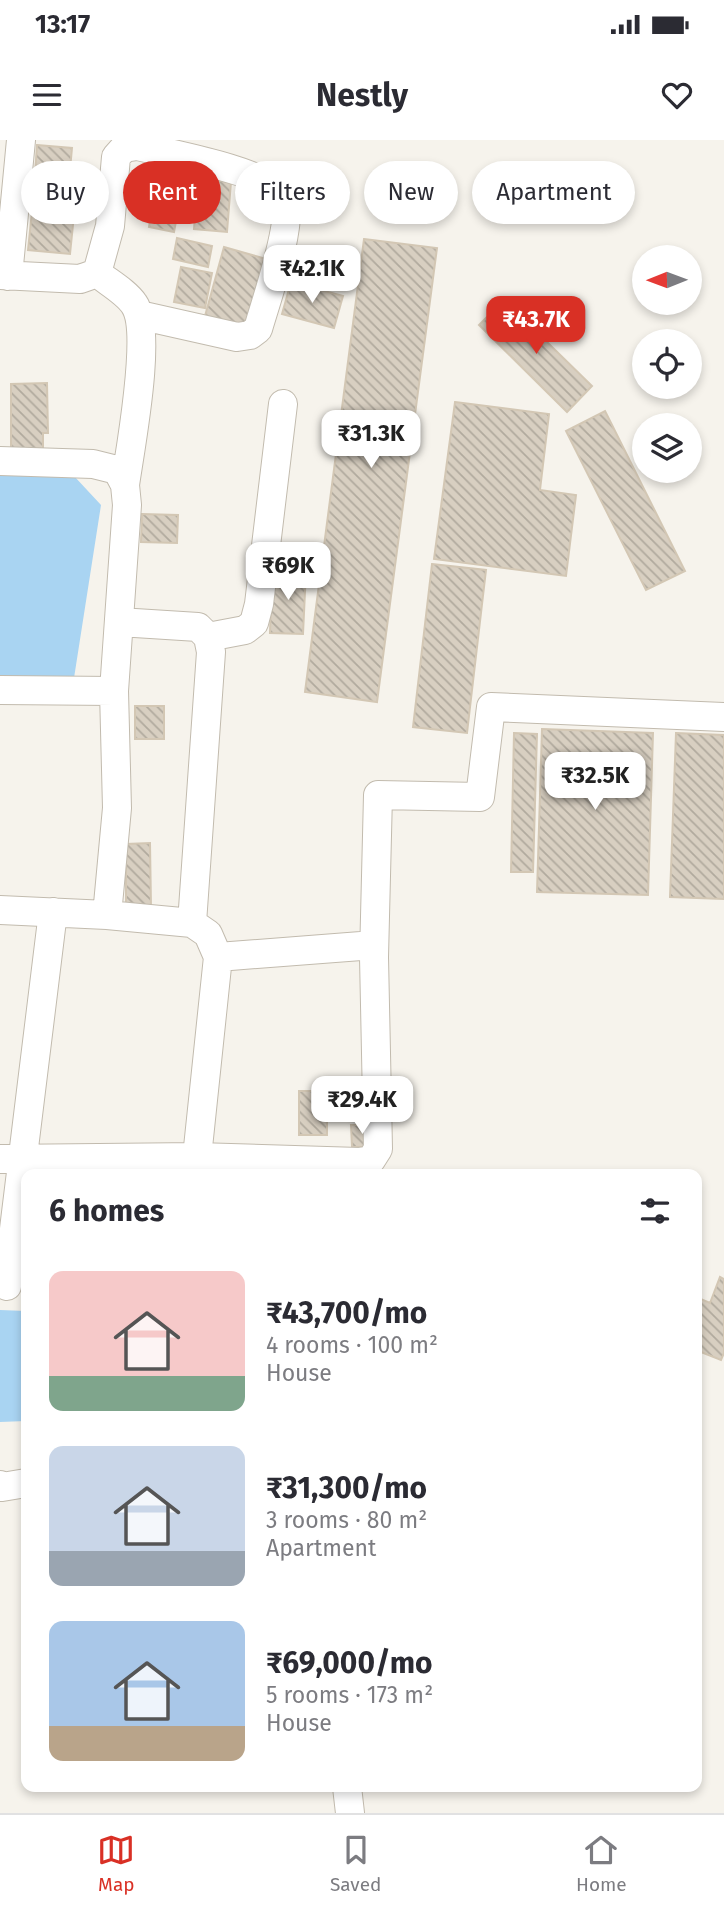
<!DOCTYPE html>
<html lang="en">
<head>
<meta charset="utf-8">
<style>
	:root { --surface:#fff; --page:#f2f2f3; --text:#2b2b33; --muted:#7c7c81; --line:#e1e1e2; --accent:#d93025 }
	body { margin:0; font-family:"Fira Sans",sans-serif; background:var(--page); color:var(--text); height:100vh; display:flex; flex-direction:column; font-size:26px; white-space:nowrap }
	* { box-sizing:border-box; margin:0 }
	p { font-size:23px; color:var(--muted) }
	.icon { flex:none; width:38px; height:38px; fill:none; stroke:currentColor; stroke-width:2; stroke-linecap:round; stroke-linejoin:round }
	.map { position:relative; flex:1; overflow:hidden }
	.details { position:absolute; left:21px; top:1029px; width:681px; height:623px; display:flex; flex-direction:column; background:var(--surface); border-radius:14px; box-shadow:0 4px 10px #0003 }
	.details>* { flex:none }
	.top-card { position:absolute; left:21px; top:21px; width:682px; height:63px; display:flex; gap:14px }
	.needle { width:46px; rotate:269deg }
	.controls { position:absolute; left:632px; top:105px; display:grid; gap:14px }
	.controls a { display:grid; place-items:center; width:70px; height:70px; border-radius:50%; background:var(--surface); box-shadow:0 4px 10px #0003; font-size:35px }
	.price { position:absolute; translate:-50% -60px; padding:0 16px; border-radius:14px; background:#fff; color:#222; font-size:23px; line-height:46px; filter:drop-shadow(0 2px 4px #0008) }
	.price::after { content:''; position:absolute; left:50%; top:42px; width:21px; height:16px; margin-left:-10px; background:inherit; clip-path:polygon(0 0,100% 0,50% 100%) }
	.price.on { background:var(--accent); color:#fff }
	ul { padding:0; list-style:none }
	li { display:flex; align-items:center; gap:21px; height:175px; padding:0 28px }
	li span { display:grid; place-items:center; flex:none; width:196px; height:140px; border-radius:14px; color:#555 }
	li>.icon { margin-inline-start:auto }
	span .icon { width:84px; height:84px; fill:#fffc; stroke-width:1 }
	li b { font-size:30px }
	h2 { display:flex; justify-content:space-between; align-items:center; height:84px; padding:0 28px; font-size:30px }
	.tag { padding:0 24px; border-radius:32px; background:var(--surface); box-shadow:0 4px 10px #0003; font-size:24px; line-height:63px }
	.tag.on { background:var(--accent); color:#fff }
	.status { display:flex; justify-content:space-between; align-items:center; height:49px; padding:0 35px; background:var(--surface); direction:ltr }
	.status svg { height:19px; fill:currentColor }
	header { display:flex; justify-content:space-between; align-items:center; height:91px; padding:0 28px; background:var(--surface); font-size:32px; font-weight:700 }
	.tab-bar { display:flex; justify-content:space-around; align-items:center; height:98px; border-top:2px solid var(--line); background:var(--surface); font-size:19px; color:var(--muted) }
	.tab-bar a { display:grid; justify-items:center; gap:4px }
	.tab-bar .on { color:var(--accent) }
	.map>svg:first-child { display:block }
	.water { fill:#a9d4f2 }
	.building { fill:url(#building-back-hatch); stroke:#d3c7b4; stroke-width:2 }
	.lines { fill:none; stroke-linecap:round; stroke-linejoin:round }
	.minor-casing { stroke:#c2bbae; stroke-width:30 }
	.minor { stroke:#fff; stroke-width:28 }
</style>
</head>
<body>
<div class="status"><b>13:17</b><svg viewBox="0 0 49 12"><path d="M0 12V9h3v3zM5 12V6h3v6zM10 12V3h3v9zM15 12V0h3v12zM26 1h20v11H26zM47 4h2v5h-2z"/></svg></div>
<header><svg class="icon" aria-label="menu" viewBox="0 0 24 24"><path d="M4 6h16M4 12h16M4 18h16"/></svg>Nestly<svg class="icon" aria-label="heart" viewBox="0 0 24 24"><path d="M12 20l-8-8c-3-5 5-10 8-4 3-6 11-1 8 4z"/></svg></header>
<div class="map">
<svg width="724" height="1673" viewBox="0 0 724 1673">
	<defs>
		<pattern id="building-back-hatch" width="6" height="6" patternUnits="userSpaceOnUse" patternTransform="scale(1.75)"><rect width="6" height="6" fill="#d8cfc1"/><path d="M-1 5l2 2M0 0l6 6M5-1l2 2" fill="none" stroke="#b1aa9e"/></pattern>
	</defs>
	<rect width="100%" height="100%" fill="#f6f3ec"/>
	<path class="water" d="M 0,335 L 74,336 L 101,365 L 74,538 L 0,536 Z
		M 0,1170 L 26,1171 L 26,1281 L 0,1282 Z"/>
	<path class="building" d="M 37,5 L 72,8 L 68,51 L 34,48 Z
		M 158,34 L 184,39 L 174,92 L 149,87 Z
		M 126,37 L 152,38 L 150,67 L 124,66 Z
		M 198,39 L 231,42 L 227,92 L 194,89 Z
		M 32,71 L 74,75 L 70,114 L 28,110 Z
		M 177,98 L 212,106 L 208,127 L 173,119 Z
		M 364,99 L 437,108 L 377,562 L 305,552 Z
		M 224,107 L 266,119 L 246,188 L 205,176 Z
		M 181,127 L 212,133 L 205,168 L 174,162 Z
		M 291,142 L 343,156 L 334,188 L 282,174 Z
		M 504,160 L 592,246 L 567,272 L 479,185 Z
		M 47,243 L 48,293 L 43,293 L 43,312 L 11,313 L 11,244 Z
		M 455,262 L 549,274 L 540,350 L 576,355 L 566,436 L 434,419 Z
		M 605,271 L 685,431 L 646,450 L 566,291 Z
		M 142,374 L 178,375 L 177,403 L 141,402 Z
		M 432,424 L 486,430 L 467,593 L 413,587 Z
		M 272,430 L 306,431 L 303,494 L 270,493 Z
		M 135,566 L 164,566 L 164,599 L 135,599 Z
		M 542,589 L 653,593 L 648,755 L 537,752 Z
		M 514,593 L 537,594 L 533,732 L 511,732 Z
		M 676,593 L 724,595 L 724,759 L 670,757 Z
		M 150,703 L 151,767 L 126,767 L 126,704 Z
		M 299,951 L 327,951 L 327,995 L 299,995 Z
		M 351,985 L 372,985 L 372,1007 L 352,1007 Z
		M 720,1137 L 724,1139 L 724,1213 L 721,1220 L 696,1210 L 699,1190 L 696,1189 L 696,1157 L 710,1163 Z"/>
	<g class="lines">
		<g class="minor-casing">
			<path id="minor" d="M 97,133 C 108,142 126,152 134,164 C 153,191 130,309 125,345
				M 0,135 L 80,139 L 97,133 L 110,86 L 116,17 L 124,8 L 137,6 C 167,13 271,32 284,57 C 295,79 265,164 258,189 L 250,195 L 237,197 L 139,175
				M 8,136 L 21,0
				M 0,321 L 93,324 L 117,330 L 125,345 L 127,365 L 114,551 L 117,668 L 107,775 L 192,783 L 208,794 L 218,817
				M 119,482 L 198,487 L 208,497 L 211,512 L 192,783
				M 208,497 L 245,490 L 254,483 L 259,464 L 283,264
				M 0,550 L 114,551
				M 0,770 L 107,775
				M 197,1017 L 218,817 L 374,805
				M 0,1019 L 197,1017 L 359,1022 L 371,1020 L 378,1009 L 374,817 L 378,655 L 480,657 L 491,567 L 724,577
				M 7,1146 L 53,772
				M 0,1345 L 2,1347 L 26,1343
				M 347,1647 L 350,1673"/>
		</g>
		<use href="#minor" class="minor"/>
	</g>
</svg>
<div class="controls">
<a><svg class="needle" viewBox="-14 -14 28 28"><path d="M0-13l5 13h-10z" fill="#e53935"/><path d="M0 13l5-13h-10z" fill="#7c7c81"/></svg></a>
<a><svg class="icon" aria-label="locate" viewBox="0 0 24 24"><circle cx="12" cy="12" r="6"/><path d="M12 2v4M12 18v4M2 12h4M18 12h4"/></svg></a>
<a><svg class="icon" aria-label="layers" viewBox="0 0 24 24"><path d="M12 4l9 5-9 5-9-5zM3 14l9 5 9-5"/></svg></a>
</div>
<b class="price" style="left:312px;top:165px">₹42.1K</b>
<b class="price on" style="left:536px;top:216px">₹43.7K</b>
<b class="price" style="left:371px;top:330px">₹31.3K</b>
<b class="price" style="left:288px;top:462px">₹69K</b>
<b class="price" style="left:595px;top:672px">₹32.5K</b>
<b class="price" style="left:362px;top:996px">₹29.4K</b>
<div class="top-card">
<a class="tag">Buy</a>
<a class="tag on">Rent</a>
<a class="tag">Filters</a>
<a class="tag">New</a>
<a class="tag">Apartment</a>
</div>
<section class="details">
<h2>6 homes<svg class="icon" aria-label="filters" viewBox="0 0 24 24"><path d="M4 7h16M4 17h16"/><circle cx="9" cy="7" r="2"/><circle cx="15" cy="17" r="2"/></svg></h2>
<ul>
<li><span style="background:linear-gradient(#f6c9c9 75%,#7fa58c 0)"><svg class="icon" aria-label="home" viewBox="0 0 24 24"><path d="M3 11l9-7 9 7M6 9v11h12V9"/></svg></span><div><b>₹43,700/mo</b><p>4 rooms · 100 m²</p><p>House</p></div></li>
<li><span style="background:linear-gradient(#c9d6e8 75%,#9aa5b1 0)"><svg class="icon" aria-label="home" viewBox="0 0 24 24"><path d="M3 11l9-7 9 7M6 9v11h12V9"/></svg></span><div><b>₹31,300/mo</b><p>3 rooms · 80 m²</p><p>Apartment</p></div></li>
<li><span style="background:linear-gradient(#a9c7e8 75%,#b9a48a 0)"><svg class="icon" aria-label="home" viewBox="0 0 24 24"><path d="M3 11l9-7 9 7M6 9v11h12V9"/></svg></span><div><b>₹69,000/mo</b><p>5 rooms · 173 m²</p><p>House</p></div></li>
</ul>
</section>
</div>
<nav class="tab-bar">
<a class="on"><svg class="icon" aria-label="map" viewBox="0 0 24 24"><path d="M3 6l6-2 6 2 6-2v14l-6 2-6-2-6 2zM9 4v14M15 6v14"/></svg>Map</a>
<a><svg class="icon" aria-label="saved" viewBox="0 0 24 24"><path d="M7 4h10v16l-5-4-5 4z"/></svg>Saved</a>
<a><svg class="icon" aria-label="home" viewBox="0 0 24 24"><path d="M3 11l9-7 9 7M6 9v11h12V9"/></svg>Home</a>
</nav>
</body>
</html>
